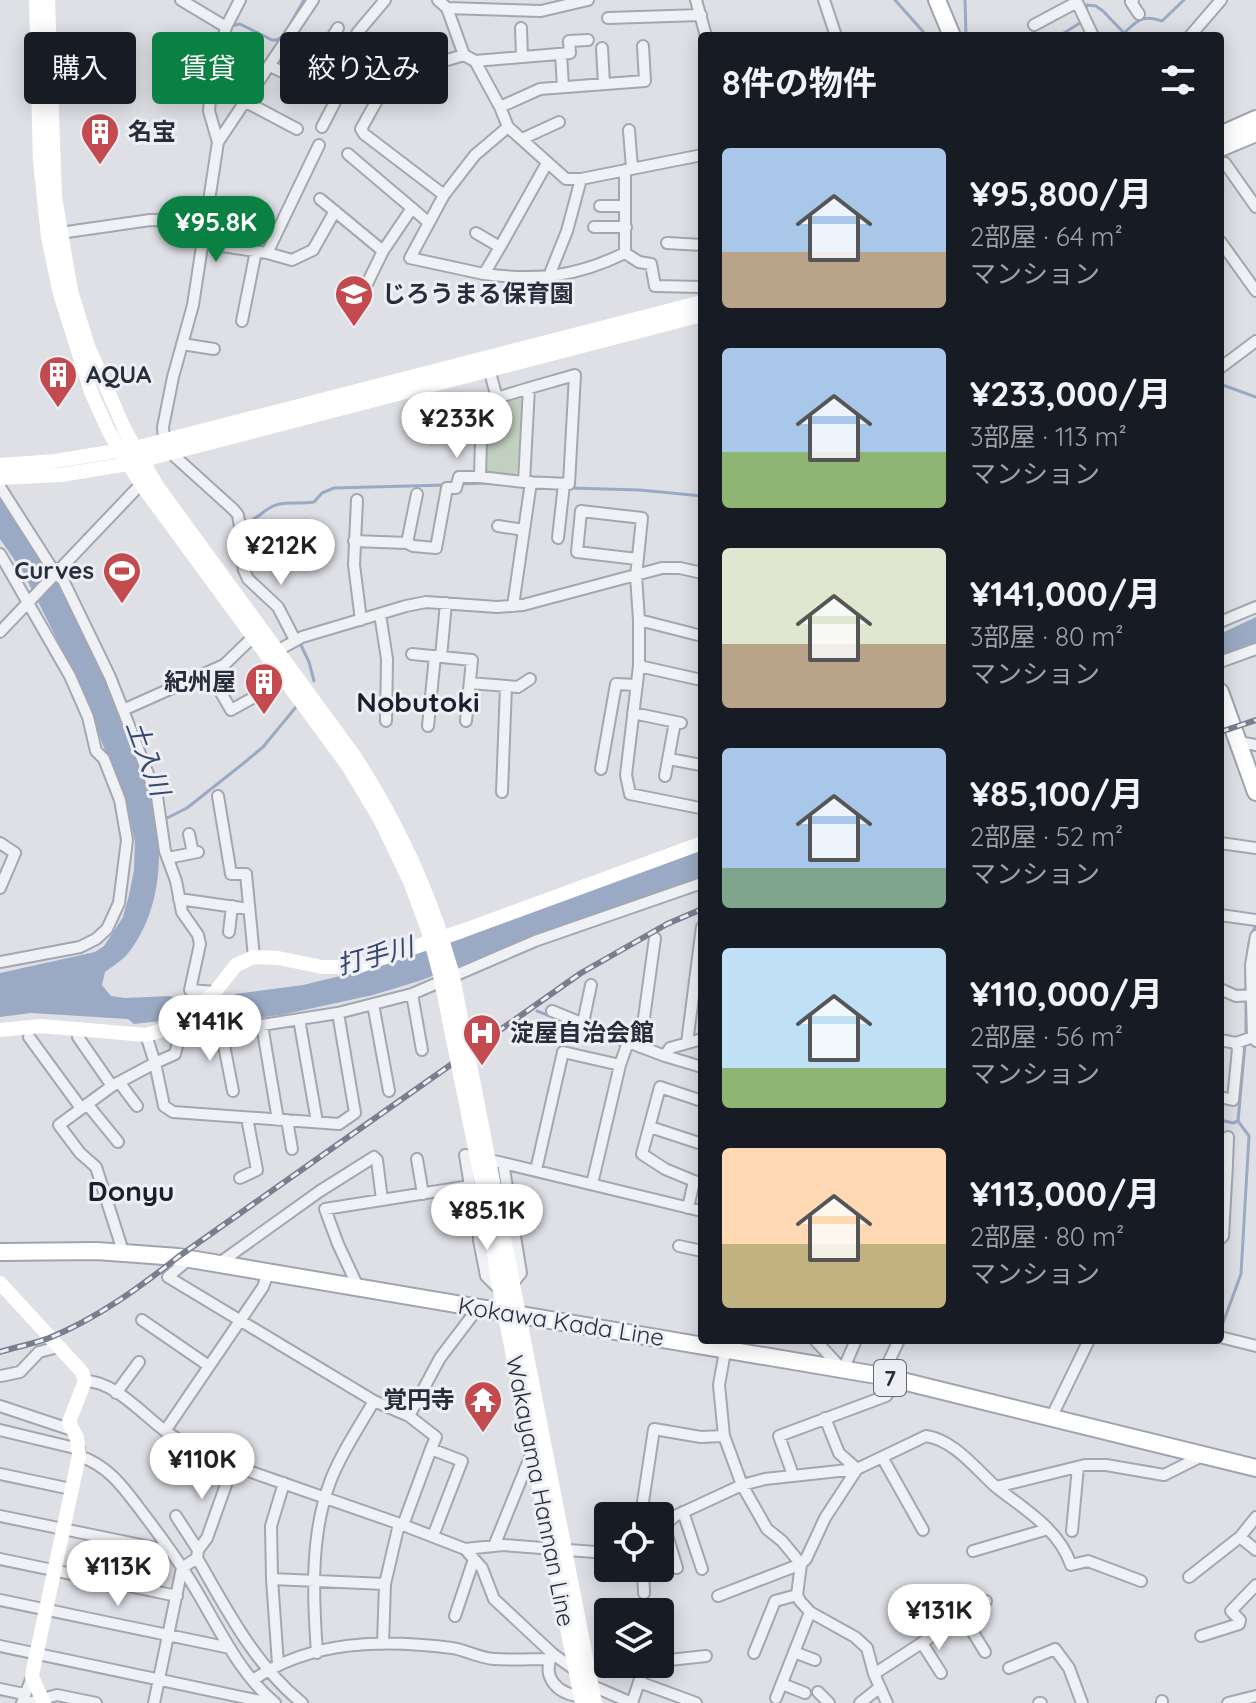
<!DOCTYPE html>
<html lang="ja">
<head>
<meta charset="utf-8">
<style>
	:root { --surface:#171b24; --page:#242831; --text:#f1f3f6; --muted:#9ea1a6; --accent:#0b8043 }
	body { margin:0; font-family:Quicksand,"Noto Sans JP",sans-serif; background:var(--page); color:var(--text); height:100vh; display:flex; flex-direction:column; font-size:30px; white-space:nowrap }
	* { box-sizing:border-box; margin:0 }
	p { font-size:26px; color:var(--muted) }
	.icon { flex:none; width:44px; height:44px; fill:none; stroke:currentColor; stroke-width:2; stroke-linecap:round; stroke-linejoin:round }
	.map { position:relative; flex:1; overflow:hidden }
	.panel { position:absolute; left:698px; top:32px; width:526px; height:1312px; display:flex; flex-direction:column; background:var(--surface); border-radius:8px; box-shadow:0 4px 20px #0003 }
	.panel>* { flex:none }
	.banner { position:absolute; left:24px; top:32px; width:554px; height:72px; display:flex; gap:16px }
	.tools { position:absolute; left:594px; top:1502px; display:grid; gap:16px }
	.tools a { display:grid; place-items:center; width:80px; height:80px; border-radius:8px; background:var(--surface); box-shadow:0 4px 20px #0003; font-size:40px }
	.price { position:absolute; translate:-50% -68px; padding:0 18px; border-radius:28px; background:#fff; color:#222; font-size:26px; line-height:52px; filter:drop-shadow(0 2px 4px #0008) }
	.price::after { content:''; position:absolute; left:50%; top:48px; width:24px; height:18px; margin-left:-12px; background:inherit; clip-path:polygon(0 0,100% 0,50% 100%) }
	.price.selected { background:var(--accent); color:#fff }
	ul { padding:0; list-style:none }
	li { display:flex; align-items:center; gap:24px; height:200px; padding:0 24px }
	li span { display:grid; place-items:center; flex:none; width:224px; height:160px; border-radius:8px; color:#555 }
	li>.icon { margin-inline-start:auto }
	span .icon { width:96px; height:96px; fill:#fffc; stroke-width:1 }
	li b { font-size:34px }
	h2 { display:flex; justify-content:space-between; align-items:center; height:96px; padding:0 24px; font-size:34px }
	.pill { padding:0 28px; border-radius:8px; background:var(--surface); box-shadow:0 4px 20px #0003; font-size:28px; line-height:72px }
	.pill.selected { background:var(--accent); color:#fff }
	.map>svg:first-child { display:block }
	.green { fill:#c2d0c0 }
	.water { fill:#9baac4 }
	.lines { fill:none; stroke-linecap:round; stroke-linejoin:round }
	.stream { stroke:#9baac4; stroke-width:3 }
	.street-casing { stroke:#a4a7b0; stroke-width:14 }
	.primary-casing { stroke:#9ea4b1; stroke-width:20 }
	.street { stroke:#f0f1f5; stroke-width:10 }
	.secondary { stroke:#fff; stroke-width:14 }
	.primary { stroke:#fff; stroke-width:16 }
	.rail-casing { stroke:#797e8f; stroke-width:6 }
	.rail { stroke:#edeff4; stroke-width:3; stroke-dasharray:9; stroke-linecap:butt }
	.secondary-bridge { stroke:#fff; stroke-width:14 }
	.labels { text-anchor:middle; stroke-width:6; stroke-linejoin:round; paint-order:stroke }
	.shield { fill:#edeff4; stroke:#636773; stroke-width:2 }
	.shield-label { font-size:22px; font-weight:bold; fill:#282d3c }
	.poi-label { font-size:24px; font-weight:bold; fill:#282d3c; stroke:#edeff4; text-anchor:start }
	.street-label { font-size:24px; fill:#282d3c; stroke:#edeff4 }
	.water-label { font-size:26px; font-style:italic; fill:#36486d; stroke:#edeff4 }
	.quarter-label { font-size:28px; font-weight:bold; fill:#1b1f2d; stroke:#edeff4 }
</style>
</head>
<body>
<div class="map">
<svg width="1256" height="1703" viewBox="0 0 1256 1703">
	<rect width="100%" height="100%" fill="#dee0e6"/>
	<path class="green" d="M 516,397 L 522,399 L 520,469 L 514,475 L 488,472 L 484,468 L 487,408 L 490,404 Z"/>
	<path class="water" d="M 0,496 L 44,559 L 105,674 L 153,800 C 164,851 162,909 129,952 C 123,960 113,966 105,972 L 102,985 L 111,996 L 125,998 L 170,996 L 186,1002 L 226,1003 L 235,994 L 303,985 L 369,969 L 702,850 L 702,876 L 419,981 L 373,995 L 281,1015 L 232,1021 L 170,1020 L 134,1024 L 128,1019 L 31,1013 L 0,1017 L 0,973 L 95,952 L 104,946 L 123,917 L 129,895 L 134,870 L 135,842 L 128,809 L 77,679 L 23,572 L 0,539 Z
		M 1256,617 L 1256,644 L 1220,658 L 1220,634 Z"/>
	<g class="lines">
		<path class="stream" d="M 895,0 L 927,36
			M 965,0 L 966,36
			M 1087,14 L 1086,5 L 1096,6 L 1103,11 L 1124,33 C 1138,20 1143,14 1162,21 L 1184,0
			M 231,26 L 240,24 L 272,40 L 277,40 L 285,35
			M 288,28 L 304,0
			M 1059,36 L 1080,23
			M 1220,384 L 1256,397
			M 458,484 L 487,483
			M 570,488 L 640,490 L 702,496
			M 247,528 C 250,519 254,520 261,514 C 279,498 291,505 314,502 L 322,493 L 334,488 L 447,485
			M 299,641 L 309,662 L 314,681
			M 163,820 L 187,808 L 245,762 L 263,747 L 296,707
			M 1247,958 L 1249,943 L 1256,924
			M 537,1011 L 563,1021
			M 1220,1120 L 1233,1123 L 1238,1121
			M 1220,1331 L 1241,1274 L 1249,1136 L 1238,1121 L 1246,1033 L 1246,966"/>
		<g class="street-casing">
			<path id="street" d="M 181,0 L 226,27
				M 438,0 L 447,8 L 464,55 L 475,61 L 500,107 L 508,127 L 566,179 L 581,179 L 702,155
				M 696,0 L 706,36
				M 824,0 L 836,36
				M 1076,0 L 1093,36
				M 1133,0 L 1131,2 L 1139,14
				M 447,8 L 541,11 L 588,0
				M 608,18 L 701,15
				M 1034,25 L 1077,2
				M 521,28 L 522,57
				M 1190,36 L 1221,0
				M 602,48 L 604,84
				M 561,54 L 563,87
				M 464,55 L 390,77 L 361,129 L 364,134 L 444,195 L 475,155 L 508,127
				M 475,61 L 570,53 L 569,41 L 588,40
				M 270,66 L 337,98 L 322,127
				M 334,74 L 358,32 L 385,0
				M 303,83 L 338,28
				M 246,102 L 297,129
				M 500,107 L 540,89 L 645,81 L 643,46
				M 629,130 L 632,168
				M 522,139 L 559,122
				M 218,142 L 209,111 L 210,99 L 226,27 L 240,0
				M 348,154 L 427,221
				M 1220,165 L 1225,163 L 1256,207
				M 625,170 L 625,253
				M 444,195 L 410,258 L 484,274
				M 320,199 L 383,251
				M 600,206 L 625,206
				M 594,227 L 626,227
				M 60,233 L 150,220 L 206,221
				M 476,233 L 500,247 L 547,163
				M 1220,241 L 1256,291
				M 203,243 L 267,253 L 319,145
				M 667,243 L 702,245
				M 500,247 L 484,274 C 537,281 576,277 625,253 L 639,262 L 651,264 L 655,286 L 702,287
				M 267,253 L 292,260 L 313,250 L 335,211
				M 551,271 L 567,231 L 581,179
				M 363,292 L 383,251 L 412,208
				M 242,321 L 256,251
				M 182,344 L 214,349
				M 488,365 L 497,398
				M 1220,368 L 1256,341
				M 164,441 L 163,427 L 173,377 L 193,305 L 218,142 L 313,0
				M 171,453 L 234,510 L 238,515 L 241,532
				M 524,482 L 569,484 L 575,375 C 544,384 513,392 482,403 L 480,477 L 524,482 L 529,388
				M 0,487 L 55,573 L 63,580 L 110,677 L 157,797 L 165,851 L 176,881 L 182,912 L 198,935 L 200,944 L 190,990 L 215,992
				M 417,494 L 407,543 L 413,546 L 436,548 L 447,488 L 456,488 L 459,477 L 480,477
				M 357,500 L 354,565 L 361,620
				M 498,526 L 524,530
				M 294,528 L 241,532 L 244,570 L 248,579 L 278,607 L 295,640
				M 558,538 L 564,484
				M 354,541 L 407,543
				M 0,554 L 70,676 L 88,717 L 96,751 L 104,759 L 120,800 L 127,840 L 119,903 L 107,929 L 96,939 L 80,947 L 0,962
				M 637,559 L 577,552 L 581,511 L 642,518 L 636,576 L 639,620 L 702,636
				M 513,606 L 531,482
				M 380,614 L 387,659 L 386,721
				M 639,620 L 639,666 L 697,679
				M 1220,622 L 1256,607
				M 0,632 L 141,484
				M 275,652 L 302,637 L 406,606 L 426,602 L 497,607 L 523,605 L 662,568 L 680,568 L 702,573
				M 412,654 L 472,660 L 466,721
				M 441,657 L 446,603
				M 1220,662 L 1256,649
				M 639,666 L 626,775 L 630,794 L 700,808
				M 209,672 L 231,710 L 285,680
				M 470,683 L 518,687 L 530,679
				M 123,710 L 224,665 L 253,637
				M 633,713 L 681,723
				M 428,726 L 435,656
				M 1239,742 L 1256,745
				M 669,759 L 701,765
				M 601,769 L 616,684 L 637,685
				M 665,776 L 675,722
				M 502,792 L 506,686
				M 218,796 L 231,874 L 246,874 L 254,957
				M 189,834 L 193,853
				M 0,843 L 15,853 L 0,888
				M 1220,843 L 1256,848
				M 168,858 L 198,852
				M 179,899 L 249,909
				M 1220,915 L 1256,920
				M 229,932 L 232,906
				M 1256,936 L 1251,965 L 1253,1037 L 1256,1041
				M 1220,989 L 1236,996 L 1252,995
				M 412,994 L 422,1050
				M 373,1004 L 389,1091
				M 552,1011 L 628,1042
				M 299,1019 L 317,1122
				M 583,1023 L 591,985
				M 262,1025 L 278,1120
				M 176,1027 L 181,1030 L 175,1054 L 155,1063 L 164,1106 L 173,1112 L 339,1124 L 355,1113 L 338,1013
				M 181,1030 L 221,1030 L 262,1025 L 338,1013 L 412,994 L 535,941 L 702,883
				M 221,1030 L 233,1091
				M 29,1037 L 81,1108
				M 78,1037 L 112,1086
				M 1220,1040 L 1236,1043 L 1253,1037
				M 687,1043 L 702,927
				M 640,1047 L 655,938
				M 665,1056 L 702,1067
				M 620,1065 L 628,1042 L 665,1056 L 670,1048 L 702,1039
				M 119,1082 L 137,1106
				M 1220,1097 L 1233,1100 L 1238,1049 L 1236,1043
				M 87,1104 L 118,1142
				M 287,1120 L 292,1149
				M 650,1127 L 702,1144
				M 417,1159 L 423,1194
				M 503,1163 L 702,1211
				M 1220,1163 L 1227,1164 L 1223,1236 L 1220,1239
				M 1227,1164 L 1228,1137
				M 536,1170 L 563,1052 L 620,1065 L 592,1184
				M 240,1178 L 257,1170 L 247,1118
				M 694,1181 L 665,1169 L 642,1154 L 660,1087 L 702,1101
				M 688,1208 L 694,1181 L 702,1183
				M 679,1246 L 702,1251
				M 121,1252 L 121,1245 L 96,1167 L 80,1153 L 59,1125 L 112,1086 L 155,1063 L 146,1035
				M 189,1259 L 168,1277 L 374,1401 L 409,1416 L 436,1437 L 431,1449
				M 218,1264 L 320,1191 L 374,1157 L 377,1160 L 382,1200
				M 359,1289 L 338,1244 L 325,1209 L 470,1186
				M 499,1289 L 486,1276 L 479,1240 L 478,1206 L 470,1186 L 465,1155 L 503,1163 L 521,1273 L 512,1284
				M 142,1320 L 209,1366
				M 1220,1337 L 1256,1346
				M 727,1340 L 719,1385 L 724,1436 L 742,1485 L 767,1529 L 782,1541 L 801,1564 L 797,1595 L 800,1601 L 810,1612 L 855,1637 L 867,1648 L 874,1674 L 887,1703
				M 815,1340 L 843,1370 L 856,1340
				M 1,1376 L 20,1372 L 39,1352 L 58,1347
				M 882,1376 L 899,1340
				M 85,1381 C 115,1381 144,1416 168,1433 C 182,1442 196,1450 211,1458 L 403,1525 L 465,1549 L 482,1568 L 494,1599 L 553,1654 L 578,1672
				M 116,1393 L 139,1362
				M 0,1406 L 72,1430
				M 409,1416 L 440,1358 L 478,1308
				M 1052,1416 L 1089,1340
				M 0,1430 L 79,1449
				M 165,1431 L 263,1287 L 268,1273
				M 79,1456 C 108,1465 124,1488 142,1512 C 158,1533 174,1554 188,1577 C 215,1619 236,1671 275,1703
				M 882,1457 L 923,1530
				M 0,1474 L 71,1489
				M 793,1475 L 779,1436 L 886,1396 L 899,1379
				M 284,1483 L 271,1526 L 272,1579 L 385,1584
				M 996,1487 C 1024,1509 1059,1529 1071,1565 L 1088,1561 L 1141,1581
				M 683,1512 L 702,1569
				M 0,1516 L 170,1551
				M 644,1516 L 643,1502 L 654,1429 L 701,1437 L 724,1436
				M 403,1525 L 431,1449 L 462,1461 L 433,1536
				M 664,1525 L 677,1568
				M 660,1529 L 675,1516 L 742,1485 L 765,1479 L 857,1469 L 926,1436 C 954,1440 976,1469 996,1487 L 1085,1465 L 1106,1465 L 1164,1475 L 1204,1455
				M 1072,1531 L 1078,1467
				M 1240,1537 L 1256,1550
				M 494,1546 L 531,1455
				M 465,1549 L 503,1545 L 608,1553
				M 198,1550 L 207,1538 L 233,1465
				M 973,1551 L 1048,1529
				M 197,1558 C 227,1610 254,1664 302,1703
				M 0,1559 L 177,1596
				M 643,1568 L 644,1593
				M 1189,1577 L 1240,1537 L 1256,1517
				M 272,1579 L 278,1664
				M 718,1596 L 801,1564 L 806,1559 L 825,1518 L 857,1469 L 839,1453 L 825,1418
				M 0,1600 L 230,1648
				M 455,1616 L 474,1559
				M 963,1616 L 985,1652
				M 1201,1636 L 1239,1624 L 1240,1620 L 1231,1611 L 1256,1585
				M 922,1643 L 941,1673
				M 383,1644 L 385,1584 L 399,1524
				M 0,1646 L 260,1701 L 269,1698
				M 794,1652 L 815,1660
				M 317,1653 C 313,1597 310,1536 330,1482 C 341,1453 359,1427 374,1401
				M 754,1653 L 775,1601 L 797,1595
				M 552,1655 C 541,1678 559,1695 581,1696
				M 660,1661 L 706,1656
				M 1009,1668 L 1055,1649 L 1069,1668 L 1082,1703
				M 874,1674 L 986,1601
				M 253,1680 C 311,1640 384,1639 452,1648 C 466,1650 479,1658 494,1659 C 512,1660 531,1659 550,1659
				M 639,1682 L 696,1703
				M 588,1684 L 632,1703 L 645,1664
				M 782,1684 L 805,1693
				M 0,1689 L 24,1694
				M 818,1692 L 829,1703
				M 776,1698 L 810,1612
				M 1162,1701 L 1162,1703
				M 22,1703 L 32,1677
				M 28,1703 L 57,1695 L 96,1703
				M 154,1703 L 182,1568 L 197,1558 L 198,1550 L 176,1516
				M 860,1703 L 879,1688
				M 1039,1703 L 1041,1703
				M 1228,1703 L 1256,1696"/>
		</g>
		<g class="primary-casing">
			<path id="primary" d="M 937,0 L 952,36
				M 1220,135 L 1256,119
				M 1220,148 L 1256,133
				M 1220,692 L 1256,792
				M 0,1252 L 97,1251 L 178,1257 L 882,1376 L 1256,1468"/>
		</g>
		<use href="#street" class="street"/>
		<path class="secondary" d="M 36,0 L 40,161 L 48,237 L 60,294 L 91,392 L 109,432 L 141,484 L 348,766 L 381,821 L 411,884 L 428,930
			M 48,0 L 55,197 L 71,291 L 88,346 L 125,430 L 157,486 L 355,757 C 390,811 417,866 438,926
			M 0,465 L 55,461 L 135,448 L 702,302
			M 0,478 L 61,475 L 128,464 L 702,315
			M 0,1030 L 41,1026 L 146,1035 L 175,1026 L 215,992 L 236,965 L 254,957 L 278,958 L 322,967 L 356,967 L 462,931 L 702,843
			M 493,1182 L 595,1703
			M 482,1183 L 500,1291 L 582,1703
			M 0,1283 L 82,1372 L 85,1381 L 69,1422 L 77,1438 L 79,1456 L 33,1670 L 32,1677 L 44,1703"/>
		<use href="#primary" class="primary"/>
		<g class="rail-casing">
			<path id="rail" d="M 1220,732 L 1256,720
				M 0,1352 C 16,1347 33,1344 49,1338 C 96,1319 139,1288 178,1257 L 581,973 L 667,924 L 702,909"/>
		</g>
		<use href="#rail" class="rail"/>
		<path class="secondary-bridge" d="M 438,926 L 452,972 L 493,1182
			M 428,930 L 440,975 L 482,1183"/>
	</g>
	<defs>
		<g id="building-pin" transform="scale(2)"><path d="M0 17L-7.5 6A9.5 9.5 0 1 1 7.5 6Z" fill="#c34b4f" stroke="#edeff4"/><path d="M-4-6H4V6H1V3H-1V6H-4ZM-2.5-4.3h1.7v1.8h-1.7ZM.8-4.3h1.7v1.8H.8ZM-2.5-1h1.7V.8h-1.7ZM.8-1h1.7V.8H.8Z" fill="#fff"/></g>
		<g id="school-pin" transform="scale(2)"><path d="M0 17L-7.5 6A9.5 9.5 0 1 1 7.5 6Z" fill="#c34b4f" stroke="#edeff4"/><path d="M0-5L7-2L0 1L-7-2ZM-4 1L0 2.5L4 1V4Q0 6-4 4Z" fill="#fff"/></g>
		<g id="stadium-pin" transform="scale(2)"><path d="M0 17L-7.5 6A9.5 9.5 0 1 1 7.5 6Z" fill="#c34b4f" stroke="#edeff4"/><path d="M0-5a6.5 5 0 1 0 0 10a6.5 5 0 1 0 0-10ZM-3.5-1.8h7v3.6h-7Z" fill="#fff"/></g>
		<g id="hospital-pin" transform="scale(2)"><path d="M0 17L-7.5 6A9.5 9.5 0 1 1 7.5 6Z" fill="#c34b4f" stroke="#edeff4"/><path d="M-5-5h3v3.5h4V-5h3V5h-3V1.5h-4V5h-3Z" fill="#fff"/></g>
		<g id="temple-pin" transform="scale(2)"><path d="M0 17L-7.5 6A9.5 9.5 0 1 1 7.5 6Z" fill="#c34b4f" stroke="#edeff4"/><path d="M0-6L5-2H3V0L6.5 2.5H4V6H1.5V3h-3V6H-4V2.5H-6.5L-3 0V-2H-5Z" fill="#fff"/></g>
	</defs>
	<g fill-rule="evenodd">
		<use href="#building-pin" x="100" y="132"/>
		<use href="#school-pin" x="354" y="294"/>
		<use href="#building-pin" x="58" y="375"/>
		<use href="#stadium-pin" x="122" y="571"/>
		<use href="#building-pin" x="264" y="682"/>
		<use href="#hospital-pin" x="482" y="1033"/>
		<use href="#temple-pin" x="483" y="1400"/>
	</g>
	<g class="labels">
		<rect class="shield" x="874" y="1360" width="32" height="36" rx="6"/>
		<g class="shield-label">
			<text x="890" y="1386">7</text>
		</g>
		<g class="poi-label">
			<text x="128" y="140">名宝</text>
			<text x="382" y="302">じろうまる保育園</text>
			<text x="86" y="383">AQUA</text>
			<text x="94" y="579" text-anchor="end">Curves</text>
			<text x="236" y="690" text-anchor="end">紀州屋</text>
			<text x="510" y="1041">淀屋自治会館</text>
			<text x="455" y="1408" text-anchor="end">覚円寺</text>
		</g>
		<g class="street-label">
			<text transform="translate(561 1322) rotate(9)" y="8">Kokawa Kada Line</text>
			<text transform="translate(540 1491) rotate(79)" y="8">Wakayama Hannan Line</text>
		</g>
		<g class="water-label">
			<text transform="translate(148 758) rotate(70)" y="9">土入川</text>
			<text transform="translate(375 956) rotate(-15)" y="9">打手川</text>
		</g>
		<g class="quarter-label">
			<text x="418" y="712">Nobutoki</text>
			<text x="131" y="1201">Donyu</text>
		</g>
	</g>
</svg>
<div class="tools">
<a><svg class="icon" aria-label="locate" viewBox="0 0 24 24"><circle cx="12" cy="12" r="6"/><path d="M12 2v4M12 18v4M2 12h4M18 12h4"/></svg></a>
<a><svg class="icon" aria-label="layers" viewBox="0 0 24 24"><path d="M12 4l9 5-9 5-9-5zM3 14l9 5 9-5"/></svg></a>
</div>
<b class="price selected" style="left:216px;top:264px">¥95.8K</b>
<b class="price" style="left:457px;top:460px">¥233K</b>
<b class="price" style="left:281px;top:587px">¥212K</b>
<b class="price" style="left:210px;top:1063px">¥141K</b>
<b class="price" style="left:487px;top:1252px">¥85.1K</b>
<b class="price" style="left:202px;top:1501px">¥110K</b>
<b class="price" style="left:118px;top:1608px">¥113K</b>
<b class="price" style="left:939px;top:1652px">¥131K</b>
<div class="banner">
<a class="pill">購入</a>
<a class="pill selected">賃貸</a>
<a class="pill">絞り込み</a>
</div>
<section class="panel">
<h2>8件の物件<svg class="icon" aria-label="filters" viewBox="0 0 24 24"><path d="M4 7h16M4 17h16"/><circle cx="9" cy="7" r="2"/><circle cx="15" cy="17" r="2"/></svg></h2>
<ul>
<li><span style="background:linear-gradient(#a9c7e8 65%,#b9a48a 0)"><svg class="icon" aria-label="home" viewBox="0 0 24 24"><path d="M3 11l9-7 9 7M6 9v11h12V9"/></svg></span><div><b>¥95,800/月</b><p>2部屋 · 64 m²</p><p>マンション</p></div></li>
<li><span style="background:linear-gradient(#a9c7e8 65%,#8fb573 0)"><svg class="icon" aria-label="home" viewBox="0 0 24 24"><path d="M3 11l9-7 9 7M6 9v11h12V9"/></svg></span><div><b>¥233,000/月</b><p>3部屋 · 113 m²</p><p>マンション</p></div></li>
<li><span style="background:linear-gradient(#dfe7d0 60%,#b9a48a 0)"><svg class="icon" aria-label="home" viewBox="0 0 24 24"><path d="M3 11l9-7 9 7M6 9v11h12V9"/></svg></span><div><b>¥141,000/月</b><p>3部屋 · 80 m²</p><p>マンション</p></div></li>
<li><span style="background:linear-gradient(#a9c7e8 75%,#7fa58c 0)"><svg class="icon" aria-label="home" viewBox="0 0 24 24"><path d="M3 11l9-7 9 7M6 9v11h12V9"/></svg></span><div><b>¥85,100/月</b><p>2部屋 · 52 m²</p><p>マンション</p></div></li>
<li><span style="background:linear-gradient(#bfe0f5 75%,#8fb573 0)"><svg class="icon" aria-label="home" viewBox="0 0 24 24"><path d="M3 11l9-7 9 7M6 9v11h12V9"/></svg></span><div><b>¥110,000/月</b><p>2部屋 · 56 m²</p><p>マンション</p></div></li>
<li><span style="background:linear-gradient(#ffd9b3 60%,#c2b280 0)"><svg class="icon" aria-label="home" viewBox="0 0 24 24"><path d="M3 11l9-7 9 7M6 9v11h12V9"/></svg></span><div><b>¥113,000/月</b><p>2部屋 · 80 m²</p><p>マンション</p></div></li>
</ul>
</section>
</div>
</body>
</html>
